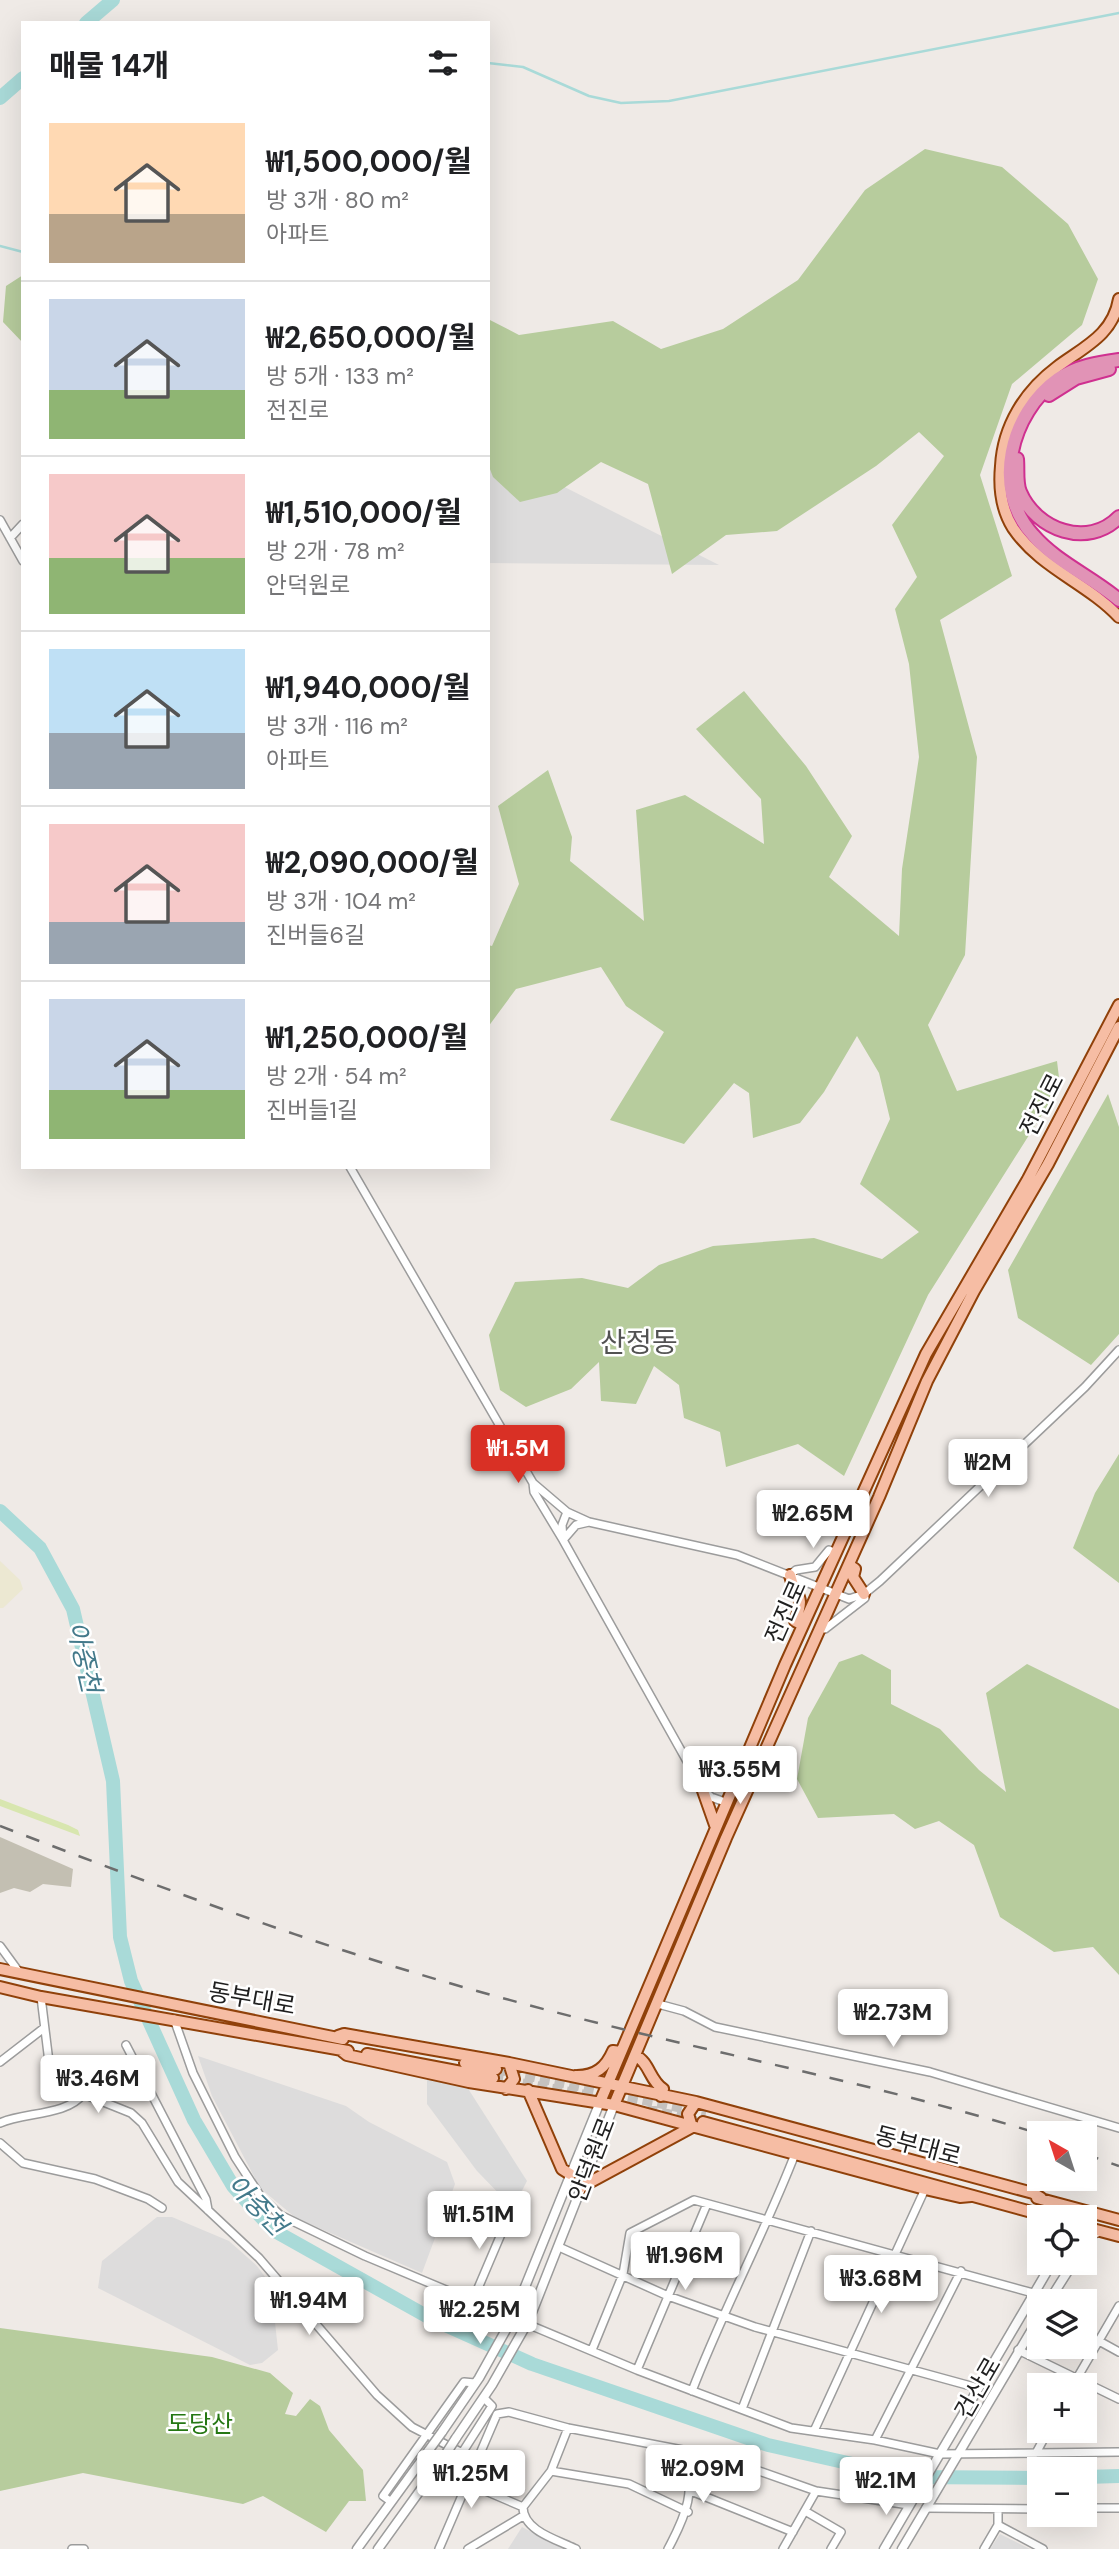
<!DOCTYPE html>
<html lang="ko">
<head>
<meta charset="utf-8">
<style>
	:root { --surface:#fff; --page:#f2f2f2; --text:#202124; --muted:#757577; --line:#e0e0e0; --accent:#d93025 }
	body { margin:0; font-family:"DM Sans","Noto Sans KR",sans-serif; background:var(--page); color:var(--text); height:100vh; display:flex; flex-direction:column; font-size:26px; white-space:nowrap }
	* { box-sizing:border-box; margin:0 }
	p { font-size:23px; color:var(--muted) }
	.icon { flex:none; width:38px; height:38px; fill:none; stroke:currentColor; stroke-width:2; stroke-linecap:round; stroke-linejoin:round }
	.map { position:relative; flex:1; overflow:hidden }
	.panel { position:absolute; left:21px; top:21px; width:469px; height:1148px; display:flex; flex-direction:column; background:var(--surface); border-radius:0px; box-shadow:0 7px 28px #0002 }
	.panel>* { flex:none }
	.needle { width:46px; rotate:321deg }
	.fabs { position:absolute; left:1027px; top:2121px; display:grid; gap:14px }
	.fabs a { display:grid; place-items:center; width:70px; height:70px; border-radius:0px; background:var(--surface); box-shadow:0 7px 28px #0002; font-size:35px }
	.price { position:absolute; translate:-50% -60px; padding:0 16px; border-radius:7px; background:#fff; color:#222; font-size:23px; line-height:46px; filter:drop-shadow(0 2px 4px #0008) }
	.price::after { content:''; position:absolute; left:50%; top:42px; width:21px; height:16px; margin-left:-10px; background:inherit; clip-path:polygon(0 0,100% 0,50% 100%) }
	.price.selected { background:var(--accent); color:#fff }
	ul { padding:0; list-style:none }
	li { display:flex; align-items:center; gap:21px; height:175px; padding:0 28px }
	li+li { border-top:2px solid var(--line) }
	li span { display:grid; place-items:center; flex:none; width:196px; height:140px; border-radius:0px; color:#555 }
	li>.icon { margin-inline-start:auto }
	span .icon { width:84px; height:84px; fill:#fffc; stroke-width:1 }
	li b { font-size:30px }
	h2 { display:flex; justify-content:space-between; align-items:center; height:84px; padding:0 28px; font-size:30px }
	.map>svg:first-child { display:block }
	.residential { fill:#dddcdc }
	.construction { fill:#c3bfb2 }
	.farmland { fill:#ece8d2 }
	.grass { fill:#d8e6af }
	.forest { fill:#b7cc9d }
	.parking { fill:#dbdbdb }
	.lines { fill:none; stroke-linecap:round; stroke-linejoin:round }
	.stream { stroke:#a9dad8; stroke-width:2.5 }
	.river { stroke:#a9dad8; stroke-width:14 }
	.primary-tunnel { stroke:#c5c1be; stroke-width:10; stroke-dasharray:10 5; stroke-linecap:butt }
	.minor-casing { stroke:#9c9c9c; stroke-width:10 }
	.tertiary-casing { stroke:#9c9c9c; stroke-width:11 }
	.primary-casing { stroke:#90410a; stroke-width:14 }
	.motorway-casing { stroke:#cf3090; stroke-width:16 }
	.minor { stroke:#fff; stroke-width:7 }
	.tertiary { stroke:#fff; stroke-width:8 }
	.primary { stroke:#f6bda4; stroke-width:10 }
	.motorway { stroke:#e193b6; stroke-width:12 }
	.rail { stroke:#6d6d6d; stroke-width:2.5; stroke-dasharray:14 14; stroke-linecap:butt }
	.tertiary-bridge-casing { stroke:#9c9c9c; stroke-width:11; stroke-linecap:butt }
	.tertiary-bridge { stroke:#fff; stroke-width:8 }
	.labels { text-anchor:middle; stroke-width:5; stroke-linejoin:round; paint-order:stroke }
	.street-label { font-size:24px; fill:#1f1f1f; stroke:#fff }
	.park-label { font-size:24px; fill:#257713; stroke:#fff }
	.water-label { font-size:26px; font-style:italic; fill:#447a8b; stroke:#fff }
	.quarter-label { font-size:28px; fill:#525252; stroke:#fff }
</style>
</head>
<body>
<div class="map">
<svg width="1119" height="2549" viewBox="0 0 1119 2549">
	<rect width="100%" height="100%" fill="#efeae6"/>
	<path class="residential" d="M 488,452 L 509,459 L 719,565 L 488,563 Z
		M 198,2056 L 346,2106 L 369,2122 L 447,2162 L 455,2184 L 422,2273 L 296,2218 L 260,2188 L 212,2096 Z
		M 157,2217 L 172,2217 L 229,2241 L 257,2266 L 271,2285 L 278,2350 L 262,2363 L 250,2365 L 98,2288 L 102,2261 Z
		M 522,2527 L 564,2549 L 508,2549 Z
		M 1000,2534 L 1030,2549 L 990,2549 Z"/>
	<path class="construction" d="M 0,1837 L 73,1869 L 71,1887 L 43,1884 L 30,1892 L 14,1888 L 0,1893 Z"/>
	<path class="farmland" d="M 0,1561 L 20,1580 L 23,1589 L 3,1608 L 0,1608 Z"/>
	<path class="grass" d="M 0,1799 L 68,1825 L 78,1830 L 80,1836 L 0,1806 Z"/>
	<path class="forest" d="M 925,149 L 1002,167 L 1068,224 L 1098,279 L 1082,325 L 1012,384 L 980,475 L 1012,576 L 940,620 L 977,757 L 965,955 L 928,1025 L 957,1091 L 1057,1061 L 1060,1086 L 928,1295 L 844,1476 L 798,1444 L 726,1467 L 720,1432 L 684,1418 L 679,1385 L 654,1366 L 636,1404 L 601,1401 L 599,1362 L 571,1389 L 526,1407 L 500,1390 L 489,1335 L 515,1282 L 582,1278 L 628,1288 L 659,1265 L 713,1246 L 814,1238 L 882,1259 L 919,1232 L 860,1184 L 890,1119 L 879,1073 L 857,1036 L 824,1092 L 800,1123 L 753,1138 L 749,1093 L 734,1083 L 684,1144 L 610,1120 L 664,1032 L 626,1006 L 601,967 L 516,989 L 488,1027 L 488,945 L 492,946 L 519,884 L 498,806 L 548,770 L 572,837 L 570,861 L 644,921 L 636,810 L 685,795 L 764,844 L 761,799 L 696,729 L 744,691 L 806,766 L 852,836 L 829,877 L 899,936 L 902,869 L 919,757 L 909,664 L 895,609 L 917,577 L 892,525 L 944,456 L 919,432 L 876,466 L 777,531 L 726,535 L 672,574 L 648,484 L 601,462 L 557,493 L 520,502 L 493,477 L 488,464 L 488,319 L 519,335 L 613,321 L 661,349 L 723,329 L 798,280 L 865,190 Z
		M 23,275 L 23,343 L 3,322 L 6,286 Z
		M 1108,1094 L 1119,1127 L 1119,1334 L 1091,1365 L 1018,1318 L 1008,1270 Z
		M 1119,1454 L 1119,1583 L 1073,1548 L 1095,1493 Z
		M 862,1654 L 891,1670 L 891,1704 L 940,1729 L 979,1770 L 1006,1792 L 986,1693 L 1027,1664 L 1119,1709 L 1119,1975 L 1093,1947 L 1054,1952 L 1000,1917 L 974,1845 L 939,1821 L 915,1829 L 894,1814 L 818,1818 L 797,1779 L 808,1718 L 839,1662 Z
		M 0,2328 L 212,2357 L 270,2373 L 293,2393 L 285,2414 L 296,2416 L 310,2399 L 320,2406 L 329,2430 L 363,2470 L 366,2501 L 349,2501 L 326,2532 L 263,2496 L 243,2504 L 83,2473 L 0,2491 Z"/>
	<path class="parking" d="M 427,2076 L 467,2087 L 527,2181 L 513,2208 L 477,2171 L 427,2104 Z"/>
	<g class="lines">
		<path class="stream" d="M 488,63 L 523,67 L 589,96 L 621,103 L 669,101 L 1119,13
			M 0,246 L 23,252"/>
		<path class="river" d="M 86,23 L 113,0
			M 0,98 L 23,78
			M 0,1511 L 40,1548 L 73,1609 L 113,1781 L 120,1937 L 131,1981 L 194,2120 L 233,2186 L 273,2230 L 430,2318 L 532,2364 L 768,2445 L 910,2477 L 1040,2478
			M 1085,2477 L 1119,2476"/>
		<path class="primary-tunnel" d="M 496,2069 L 706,2113
			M 493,2078 L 608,2099
			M 647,2109 L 696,2121"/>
		<g class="minor-casing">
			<path id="minor" d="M 0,520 L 23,561
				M 10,538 L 23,524
				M 350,1167 L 533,1483 L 567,1512 L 562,1525 L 563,1540 L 702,1788 L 711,1797 L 725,1802 L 726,1806
				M 533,1483 L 534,1492 L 563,1540 L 576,1525 L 589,1522
				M 567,1512 L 589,1522 L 737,1555 L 849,1599 L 864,1594 L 880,1581 L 1085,1387 L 1119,1350
				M 790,1575 L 796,1570 L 815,1567 L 829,1550 L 836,1553
				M 821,1627 L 825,1629 L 865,1598 L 864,1594
				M 0,1946 L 19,1972
				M 41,1997 L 49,2062 L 71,2089 L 131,2113 L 142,2123 L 178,2182 L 259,2258 L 377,2395 L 412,2427 L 476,2460
				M 658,2004 L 684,2011 L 715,2027 L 930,2072 L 1119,2128
				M 174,2019 L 193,2073 L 235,2157 L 261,2197 L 280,2215 L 365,2256 L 637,2370 L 791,2428 L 875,2440 L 940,2454 L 1119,2452
				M 126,2045 L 206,2199 L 208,2210
				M 0,2062 L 44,2028
				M 0,2123 C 23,2112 67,2116 83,2094
				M 0,2143 L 23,2163 L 95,2179 L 148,2199 L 162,2208
				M 559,2247 L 668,2296 L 755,2327 L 978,2388
				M 473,2300 L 510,2213
				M 1099,2341 L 1119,2352
				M 592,2350 L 623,2274 L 630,2233 L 694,2200 L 1033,2293
				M 1018,2350 L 1119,2399
				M 637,2370 L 707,2204
				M 1073,2385 L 1119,2306
				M 692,2391 C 723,2310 764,2234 795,2154
				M 742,2409 L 811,2231
				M 814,2431 L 925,2189
				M 875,2440 L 961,2271
				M 462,2453 L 492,2406 L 484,2398
				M 1036,2453 L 1048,2431
				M 551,2471 L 629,2484 L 688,2512
				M 467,2483 L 523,2507 C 523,2531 558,2540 576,2549
				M 691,2491 L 793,2532
				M 390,2501 L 383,2496 L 464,2382 L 475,2383
				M 523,2507 L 551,2471 L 568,2428
				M 926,2508 L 1040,2509
				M 1085,2508 L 1119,2508
				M 805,2511 L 841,2532 L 831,2549
				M 998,2525 L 1043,2549
				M 72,2549 L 84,2549
				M 439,2549 L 497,2414 L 509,2412 L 568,2428 L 719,2457 L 816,2491 L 909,2505
				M 468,2549 L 523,2516
				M 668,2549 C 690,2508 691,2497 690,2450
				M 783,2549 L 816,2491
				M 984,2549 L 998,2525 L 998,2509"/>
		</g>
		<g class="tertiary-casing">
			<path id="tertiary" d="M 1085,2244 L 1091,2235 L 1101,2231
				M 1049,2301 L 1073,2263
				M 442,2432 L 479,2378 L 512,2319 L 600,2102
				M 456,2438 L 492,2385 L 529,2320 L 614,2105
				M 357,2549 L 429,2450
				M 378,2549 L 442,2460
				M 884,2549 L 1052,2263
				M 902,2549 L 1040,2316"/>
		</g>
		<g class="primary-casing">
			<path id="primary" d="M 1119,299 C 1113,335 1084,347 1057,367 C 1025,391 1003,426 1001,466 C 999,487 1001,509 1013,528 C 1040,568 1087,583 1119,617
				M 849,1565 L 855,1569 L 853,1577 L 864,1594
				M 790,1575 C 794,1597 807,1592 795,1621 L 803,1625
				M 702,1788 L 715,1825
				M 0,1969 L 343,2039
				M 0,1987 L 41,1997 L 348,2051
				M 338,2036 L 344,2034 L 509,2063 L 696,2102 L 1033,2193 L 1041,2198
				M 342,2051 L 347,2055 L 469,2082 L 614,2105 L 925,2189 L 960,2197 L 971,2196
				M 367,2054 L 493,2078
				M 636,2056 C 649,2062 650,2081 663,2089 L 661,2096
				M 465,2063 L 496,2069
				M 577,2076 C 596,2076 606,2067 613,2051 L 621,2052
				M 506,2089 L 514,2079 L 509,2063
				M 528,2090 L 562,2169 L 570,2174
				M 600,2102 L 785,1665 L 926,1354 L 1028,1179 L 1119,1005
				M 614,2105 L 726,1838 L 879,1497 L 927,1381 L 974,1291 L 1048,1164 L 1119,1027
				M 703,2122 L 1050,2217
				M 692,2127 L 688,2114 L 696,2102
				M 581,2187 L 692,2127
				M 1037,2198 L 1119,2220
				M 1085,2227 L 1119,2236"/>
		</g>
		<g class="motorway-casing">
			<path id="motorway" d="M 1119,360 C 1097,363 1077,366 1058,379 C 1010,413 991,489 1033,535 C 1056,562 1092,577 1119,600
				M 1049,395 L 1076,378 L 1109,369
				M 1017,459 C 1018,469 1016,483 1020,492 C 1036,530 1088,549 1119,517"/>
		</g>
		<use href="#minor" class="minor"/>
		<use href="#tertiary" class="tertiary"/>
		<use href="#primary" class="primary"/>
		<use href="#motorway" class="motorway"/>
		<path class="rail" d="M 0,1826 C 172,1892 343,1956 521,2003 C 693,2050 869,2081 1040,2134
			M 1085,2154 L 1119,2166"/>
		<g class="tertiary-bridge-casing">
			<path id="tertiary-bridge" d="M 429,2450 L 442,2432
				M 442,2460 L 456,2438"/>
		</g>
		<use href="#tertiary-bridge" class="tertiary-bridge"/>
	</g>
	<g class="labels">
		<g class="street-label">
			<text transform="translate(1042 1105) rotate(-63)" y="8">전진로</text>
			<text transform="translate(786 1612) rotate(-66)" y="8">전진로</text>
			<text transform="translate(252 1999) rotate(10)" y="8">동부대로</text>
			<text transform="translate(918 2146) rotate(15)" y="8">동부대로</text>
			<text transform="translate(592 2160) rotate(-69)" y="8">안덕원로</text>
			<text transform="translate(978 2388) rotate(-60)" y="8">건산로</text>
		</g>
		<g class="park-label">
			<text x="200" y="2432">도당산</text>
		</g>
		<g class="water-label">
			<text transform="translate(84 1657) rotate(77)" y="9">아중천</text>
			<text transform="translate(257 2205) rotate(46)" y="9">아중천</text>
		</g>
		<g class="quarter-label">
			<text x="639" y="1352">산정동</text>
		</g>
	</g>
</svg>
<div class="fabs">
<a><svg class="needle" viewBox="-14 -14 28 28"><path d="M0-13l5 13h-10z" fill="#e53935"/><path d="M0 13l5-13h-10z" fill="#757577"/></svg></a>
<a><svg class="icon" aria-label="locate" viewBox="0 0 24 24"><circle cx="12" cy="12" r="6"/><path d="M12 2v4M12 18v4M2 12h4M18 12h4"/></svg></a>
<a><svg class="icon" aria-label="layers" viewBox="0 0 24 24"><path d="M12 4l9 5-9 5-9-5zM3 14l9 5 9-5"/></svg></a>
<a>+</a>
<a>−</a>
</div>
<b class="price selected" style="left:518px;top:1485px">₩1.5M</b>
<b class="price" style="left:988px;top:1499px">₩2M</b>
<b class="price" style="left:813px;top:1550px">₩2.65M</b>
<b class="price" style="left:740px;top:1806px">₩3.55M</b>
<b class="price" style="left:893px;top:2049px">₩2.73M</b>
<b class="price" style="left:98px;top:2115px">₩3.46M</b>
<b class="price" style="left:479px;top:2251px">₩1.51M</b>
<b class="price" style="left:685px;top:2292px">₩1.96M</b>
<b class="price" style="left:881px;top:2315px">₩3.68M</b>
<b class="price" style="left:309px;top:2337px">₩1.94M</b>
<b class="price" style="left:480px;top:2346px">₩2.25M</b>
<b class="price" style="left:703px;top:2505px">₩2.09M</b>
<b class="price" style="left:471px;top:2510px">₩1.25M</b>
<b class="price" style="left:886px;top:2517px">₩2.1M</b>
<section class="panel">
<h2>매물 14개<svg class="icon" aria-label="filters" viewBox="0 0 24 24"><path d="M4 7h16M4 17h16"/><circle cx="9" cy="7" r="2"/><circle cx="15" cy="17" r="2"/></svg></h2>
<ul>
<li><span style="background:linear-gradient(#ffd9b3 65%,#b9a48a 0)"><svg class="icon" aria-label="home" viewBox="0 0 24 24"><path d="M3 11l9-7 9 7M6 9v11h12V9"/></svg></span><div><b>₩1,500,000/월</b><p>방 3개 · 80 m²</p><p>아파트</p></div></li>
<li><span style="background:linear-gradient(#c9d6e8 65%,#8fb573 0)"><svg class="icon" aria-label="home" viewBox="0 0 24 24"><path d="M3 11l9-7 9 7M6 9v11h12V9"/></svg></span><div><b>₩2,650,000/월</b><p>방 5개 · 133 m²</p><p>전진로</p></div></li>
<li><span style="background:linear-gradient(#f6c9c9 60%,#8fb573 0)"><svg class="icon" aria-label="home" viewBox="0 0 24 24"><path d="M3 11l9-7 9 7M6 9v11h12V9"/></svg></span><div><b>₩1,510,000/월</b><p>방 2개 · 78 m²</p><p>안덕원로</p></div></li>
<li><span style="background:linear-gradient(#bfe0f5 60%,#9aa5b1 0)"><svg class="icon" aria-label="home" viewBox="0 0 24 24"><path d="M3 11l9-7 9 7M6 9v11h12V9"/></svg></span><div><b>₩1,940,000/월</b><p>방 3개 · 116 m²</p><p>아파트</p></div></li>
<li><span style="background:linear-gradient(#f6c9c9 70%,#9aa5b1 0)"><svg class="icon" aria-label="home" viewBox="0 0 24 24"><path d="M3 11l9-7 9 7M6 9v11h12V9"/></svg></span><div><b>₩2,090,000/월</b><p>방 3개 · 104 m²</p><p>진버들6길</p></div></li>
<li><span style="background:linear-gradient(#c9d6e8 65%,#8fb573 0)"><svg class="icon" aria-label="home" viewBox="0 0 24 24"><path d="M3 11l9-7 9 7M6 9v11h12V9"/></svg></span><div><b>₩1,250,000/월</b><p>방 2개 · 54 m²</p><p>진버들1길</p></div></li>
</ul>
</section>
</div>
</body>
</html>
